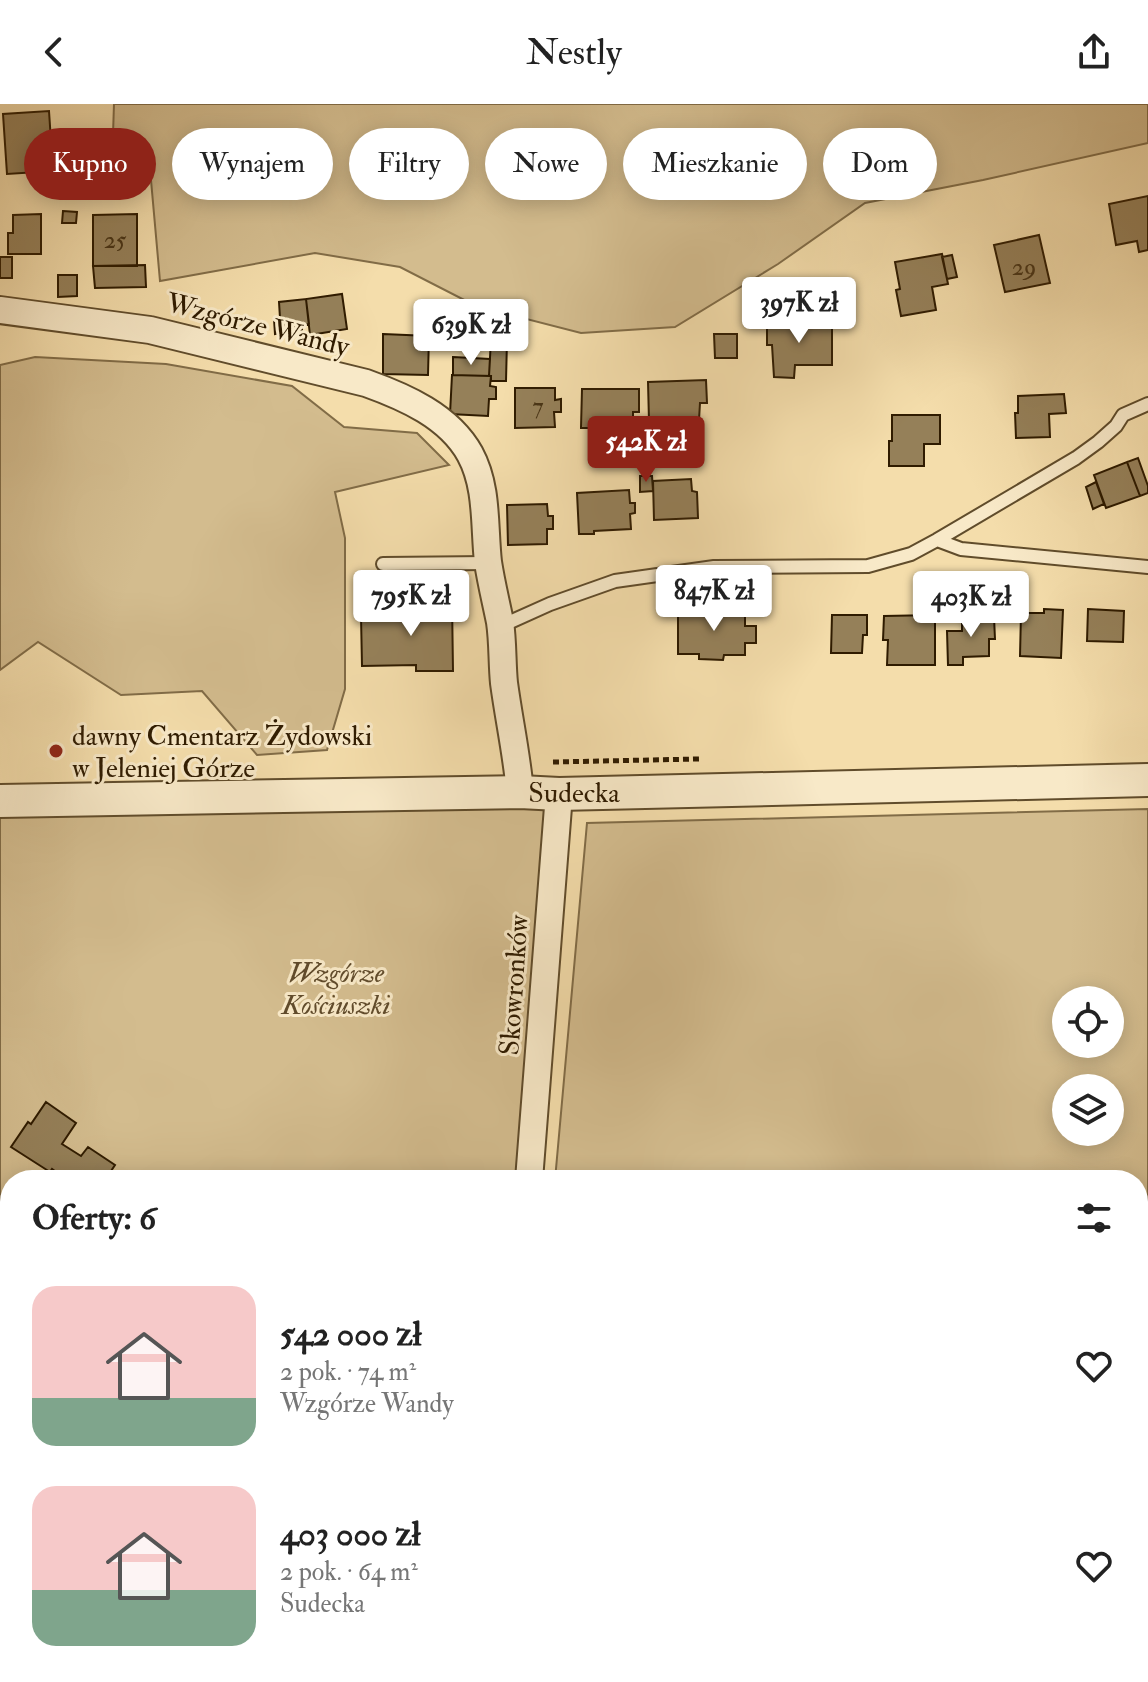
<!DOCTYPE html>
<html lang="pl">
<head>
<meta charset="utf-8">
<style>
	:root { --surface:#fff; --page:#f6f6f6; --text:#222; --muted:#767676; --accent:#8f2418 }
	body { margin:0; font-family:"IM FELL Double Pica",serif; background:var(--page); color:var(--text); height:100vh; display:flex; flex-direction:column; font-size:30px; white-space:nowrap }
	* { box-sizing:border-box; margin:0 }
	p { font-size:26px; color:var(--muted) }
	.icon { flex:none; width:44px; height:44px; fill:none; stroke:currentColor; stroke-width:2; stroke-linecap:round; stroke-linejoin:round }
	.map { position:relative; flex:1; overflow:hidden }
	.panel { position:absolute; left:0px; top:1066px; width:1148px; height:512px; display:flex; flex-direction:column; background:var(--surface); border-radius:32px 32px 0 0; box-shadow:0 4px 20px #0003 }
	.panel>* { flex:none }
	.top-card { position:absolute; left:24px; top:24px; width:1100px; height:72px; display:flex; gap:16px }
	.fabs { position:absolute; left:1052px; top:882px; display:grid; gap:16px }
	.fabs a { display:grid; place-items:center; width:72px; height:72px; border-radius:50%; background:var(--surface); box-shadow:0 4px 20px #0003; font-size:40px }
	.price { position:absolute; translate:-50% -68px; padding:0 18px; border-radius:8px; background:#fff; color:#222; font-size:26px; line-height:52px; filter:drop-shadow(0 2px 4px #0008) }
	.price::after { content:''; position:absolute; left:50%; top:48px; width:24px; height:18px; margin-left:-12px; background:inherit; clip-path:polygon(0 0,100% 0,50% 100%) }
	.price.selected { background:var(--accent); color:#fff }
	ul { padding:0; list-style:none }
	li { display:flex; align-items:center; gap:24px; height:200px; padding:0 32px }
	li span { display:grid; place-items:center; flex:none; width:224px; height:160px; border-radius:24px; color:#555 }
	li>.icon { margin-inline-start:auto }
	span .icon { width:96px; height:96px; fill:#fffc; stroke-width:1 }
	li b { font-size:34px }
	h2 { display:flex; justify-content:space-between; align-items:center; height:96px; padding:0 32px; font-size:34px }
	.tag { padding:0 28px; border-radius:36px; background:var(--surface); box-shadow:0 4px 20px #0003; font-size:28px; line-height:72px }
	.tag.selected { background:var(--accent); color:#fff }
	header { display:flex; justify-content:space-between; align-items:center; height:104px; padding:0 32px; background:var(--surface); font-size:36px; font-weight:600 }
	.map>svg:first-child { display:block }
	.green { fill:#d3bc8e; stroke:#816c47; stroke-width:2; fill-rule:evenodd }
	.building { fill:#958059; stroke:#2f1b00; stroke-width:2 }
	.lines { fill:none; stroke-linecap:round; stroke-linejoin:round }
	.service-casing { stroke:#604c2b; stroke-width:16 }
	.minor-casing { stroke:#604c2b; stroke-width:30 }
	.tertiary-casing { stroke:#604c2b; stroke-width:36 }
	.path { stroke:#2f1b00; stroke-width:5; stroke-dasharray:6 4; stroke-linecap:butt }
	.service { stroke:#f8e9c8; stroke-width:12 }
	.minor { stroke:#f8e9c8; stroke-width:26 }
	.tertiary { stroke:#f8e9c8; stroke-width:32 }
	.poi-dot { fill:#8f2418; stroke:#f8e9c8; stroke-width:3 }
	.labels { text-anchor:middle; stroke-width:6; stroke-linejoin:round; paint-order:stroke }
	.number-label { font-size:24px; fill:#483416 }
	.street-label { font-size:28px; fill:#2f1b00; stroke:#f8e9c8 }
	.poi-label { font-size:28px; fill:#2f1b00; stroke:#f8e9c8; text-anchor:start }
	.park-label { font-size:28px; font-style:italic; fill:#604b2b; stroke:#f8e9c8 }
</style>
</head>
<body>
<header><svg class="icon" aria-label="back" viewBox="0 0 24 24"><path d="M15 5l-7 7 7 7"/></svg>Nestly<svg class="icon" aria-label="share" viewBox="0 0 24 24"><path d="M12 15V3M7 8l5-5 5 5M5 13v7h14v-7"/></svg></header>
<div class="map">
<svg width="1148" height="1578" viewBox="0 0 1148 1578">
	<rect width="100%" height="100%" fill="#f4ddab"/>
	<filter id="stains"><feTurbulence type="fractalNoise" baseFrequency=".0025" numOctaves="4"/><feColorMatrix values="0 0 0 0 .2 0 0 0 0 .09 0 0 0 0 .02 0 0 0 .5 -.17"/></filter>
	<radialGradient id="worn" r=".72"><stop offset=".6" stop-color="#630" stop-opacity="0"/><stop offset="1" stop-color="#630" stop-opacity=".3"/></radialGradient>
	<path class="green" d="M 114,0 L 1148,0 L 1148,39 L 983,76 L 865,99 L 778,160 L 675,223 L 581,229 L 476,202 L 400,163 L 315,149 L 160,177 L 150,65 L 112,61 Z
		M 35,253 L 166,260 L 292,282 L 344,323 L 417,329 L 449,361 L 335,388 L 345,434 L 345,585 L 327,646 L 257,651 L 202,587 L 121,591 L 38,538 L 0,566 L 0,261 Z
		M 559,690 L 529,1076 L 10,1076 L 10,1568 L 493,1568 L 493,1578 L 0,1578 L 0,697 Z
		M 1148,705 L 1148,1578 L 515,1578 L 515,1568 L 1138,1568 L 1138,1076 L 555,1076 L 587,719 ZM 1066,896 L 1110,896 L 1110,940 L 1066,940 ZM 1066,984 L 1110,984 L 1110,1028 L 1066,1028 Z"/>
	<path class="building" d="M 49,7 L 53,67 L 7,70 L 3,10 Z
		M 1148,92 L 1148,146 L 1139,148 L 1137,137 L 1116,141 L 1109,100 Z
		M 63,107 L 77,108 L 76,119 L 62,119 Z
		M 41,110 L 41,150 L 8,150 L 8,129 L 13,129 L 13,111 Z
		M 137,110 L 137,162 L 93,162 L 93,111 Z
		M 1039,131 L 1050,179 L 1005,188 L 994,141 Z
		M 942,150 L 948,180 L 932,183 L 936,206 L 901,212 L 896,186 L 900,185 L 895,158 Z
		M 952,151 L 957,173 L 947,175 L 942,153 Z
		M 0,153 L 12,153 L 12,174 L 0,174 Z
		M 145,161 L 146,183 L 95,184 L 93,162 Z
		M 58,171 L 77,171 L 77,192 L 58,193 Z
		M 342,190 L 347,225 L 310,231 L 306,195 Z
		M 306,195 L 309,220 L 302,221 L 302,226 L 275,230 L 274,215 L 280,214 L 279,198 Z
		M 767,218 L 832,218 L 832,261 L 795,261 L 794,274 L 774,273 L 772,241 L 767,241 Z
		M 383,230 L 429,232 L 428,271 L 383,270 Z
		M 714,230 L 737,230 L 737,254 L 715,254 Z
		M 491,235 L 507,236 L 506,277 L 491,277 L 491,272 L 489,272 Z
		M 453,253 L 490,255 L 489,272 L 453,271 Z
		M 452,271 L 491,272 L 490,282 L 496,283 L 496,295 L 489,295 L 488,312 L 450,310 Z
		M 706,276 L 707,299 L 700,299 L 699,316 L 649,317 L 648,278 Z
		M 515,284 L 555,284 L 555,296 L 561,295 L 561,308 L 554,308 L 555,323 L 515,324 Z
		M 582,285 L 639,285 L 639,308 L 633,308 L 633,324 L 581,324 Z
		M 1064,290 L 1066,309 L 1049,310 L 1050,333 L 1016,334 L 1015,309 L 1018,309 L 1018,292 Z
		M 892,311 L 940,311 L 940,340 L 924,340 L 924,362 L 889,362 L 889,337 L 892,337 Z
		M 1138,354 L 1148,382 L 1148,389 L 1140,392 L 1127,358 Z
		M 1127,358 L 1140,392 L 1106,404 L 1094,371 Z
		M 640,372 L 652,372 L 653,387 L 640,388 Z
		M 691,375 L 692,387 L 697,388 L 698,414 L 654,416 L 653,377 Z
		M 1096,378 L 1104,400 L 1093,405 L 1086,383 Z
		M 629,386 L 630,399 L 635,399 L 635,409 L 630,410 L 631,425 L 594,427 L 594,430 L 579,430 L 577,389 Z
		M 547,400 L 548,412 L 553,412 L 553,425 L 547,425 L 547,440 L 508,441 L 507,401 Z
		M 452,497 L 453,567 L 416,567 L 416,561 L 362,562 L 361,512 L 414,510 L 415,498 Z
		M 695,502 L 729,502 L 729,508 L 745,508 L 745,522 L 756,522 L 756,539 L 745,539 L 745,551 L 724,551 L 723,556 L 699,555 L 699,550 L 678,550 L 678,508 L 695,507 Z
		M 1044,505 L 1063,506 L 1061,554 L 1020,552 L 1021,509 L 1044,509 Z
		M 1088,505 L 1124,507 L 1123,538 L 1087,537 Z
		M 832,511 L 867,511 L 867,531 L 863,531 L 862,549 L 831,549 Z
		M 935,511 L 935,561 L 887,561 L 888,536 L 883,536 L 884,512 Z
		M 962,513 L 994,513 L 995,535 L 989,535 L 989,552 L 963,553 L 963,561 L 948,561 L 947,527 L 962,527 Z
		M 46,998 L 76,1019 L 62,1040 L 81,1052 L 88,1043 L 115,1061 L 105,1076 L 67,1076 L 52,1065 L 50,1068 L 11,1043 L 28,1018 L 31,1020 Z"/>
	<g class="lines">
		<g class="service-casing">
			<path id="service" d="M 937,436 L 961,445 L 1148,463
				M 383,460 L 488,459
				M 501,522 L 550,500 L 615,477 L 714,463 L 868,462 L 911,450 L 937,436 L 1076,354 L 1098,338 L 1116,322 L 1123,311 L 1148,300"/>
		</g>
		<g class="minor-casing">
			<path id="minor" d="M 0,206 L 150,226 L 366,279 C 405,293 449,312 470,350 C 488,383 484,422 488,458 C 491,478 496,498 500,518 C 503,538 502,559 504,579 C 509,616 517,652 520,688
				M 529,1076 L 559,690
				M 495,1578 L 495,1568"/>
		</g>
		<g class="tertiary-casing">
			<path id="tertiary" d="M 0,697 L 520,688 L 559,690 L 1148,676"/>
		</g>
		<path class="path" d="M 553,658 L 699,655"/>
		<use href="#service" class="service"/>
		<use href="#minor" class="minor"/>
		<use href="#tertiary" class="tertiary"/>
	</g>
	<circle class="poi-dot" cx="56" cy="647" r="8"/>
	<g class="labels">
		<g class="number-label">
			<text x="115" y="144">25</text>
			<text x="1024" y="171">29</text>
			<text x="538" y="310">7</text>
		</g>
		<g class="street-label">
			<text transform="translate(258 220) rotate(14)" y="10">Wzgórze Wandy</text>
			<text x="574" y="698">Sudecka</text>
			<text transform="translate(513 881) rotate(-86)" y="10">Skowronków</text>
		</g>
		<g class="poi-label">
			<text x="72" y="641">dawny Cmentarz Żydowski<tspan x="72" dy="32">w Jeleniej Górze</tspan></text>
		</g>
		<g class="park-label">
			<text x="336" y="878">Wzgórze<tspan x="336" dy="32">Kościuszki</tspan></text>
		</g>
	</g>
	<rect width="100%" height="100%" filter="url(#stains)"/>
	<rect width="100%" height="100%" fill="url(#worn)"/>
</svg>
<div class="fabs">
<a><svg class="icon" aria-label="locate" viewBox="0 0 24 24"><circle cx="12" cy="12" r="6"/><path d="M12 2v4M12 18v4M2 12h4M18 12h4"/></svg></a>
<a><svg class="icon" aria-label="layers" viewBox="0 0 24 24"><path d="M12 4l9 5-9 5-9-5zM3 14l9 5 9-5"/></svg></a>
</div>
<b class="price" style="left:799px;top:241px">397K zł</b>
<b class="price" style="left:471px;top:263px">639K zł</b>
<b class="price selected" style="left:646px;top:380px">542K zł</b>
<b class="price" style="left:714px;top:529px">847K zł</b>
<b class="price" style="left:411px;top:534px">795K zł</b>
<b class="price" style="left:971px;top:535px">403K zł</b>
<div class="top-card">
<a class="tag selected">Kupno</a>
<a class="tag">Wynajem</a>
<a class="tag">Filtry</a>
<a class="tag">Nowe</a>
<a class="tag">Mieszkanie</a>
<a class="tag">Dom</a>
</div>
<section class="panel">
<h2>Oferty: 6<svg class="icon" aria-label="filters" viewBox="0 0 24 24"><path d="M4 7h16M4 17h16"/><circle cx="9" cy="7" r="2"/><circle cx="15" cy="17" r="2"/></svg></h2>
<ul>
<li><span style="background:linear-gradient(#f6c9c9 70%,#7fa58c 0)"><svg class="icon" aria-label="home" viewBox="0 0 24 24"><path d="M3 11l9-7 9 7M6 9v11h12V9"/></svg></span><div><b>542 000 zł</b><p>2 pok. · 74 m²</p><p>Wzgórze Wandy</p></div><svg class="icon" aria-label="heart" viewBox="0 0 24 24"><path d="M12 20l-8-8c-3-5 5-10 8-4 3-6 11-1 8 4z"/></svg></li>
<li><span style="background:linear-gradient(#f6c9c9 65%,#7fa58c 0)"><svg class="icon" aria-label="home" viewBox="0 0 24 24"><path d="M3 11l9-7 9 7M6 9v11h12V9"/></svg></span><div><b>403 000 zł</b><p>2 pok. · 64 m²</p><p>Sudecka</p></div><svg class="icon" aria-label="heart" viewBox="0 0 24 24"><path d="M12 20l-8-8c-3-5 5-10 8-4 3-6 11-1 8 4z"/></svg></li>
</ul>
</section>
</div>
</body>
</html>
